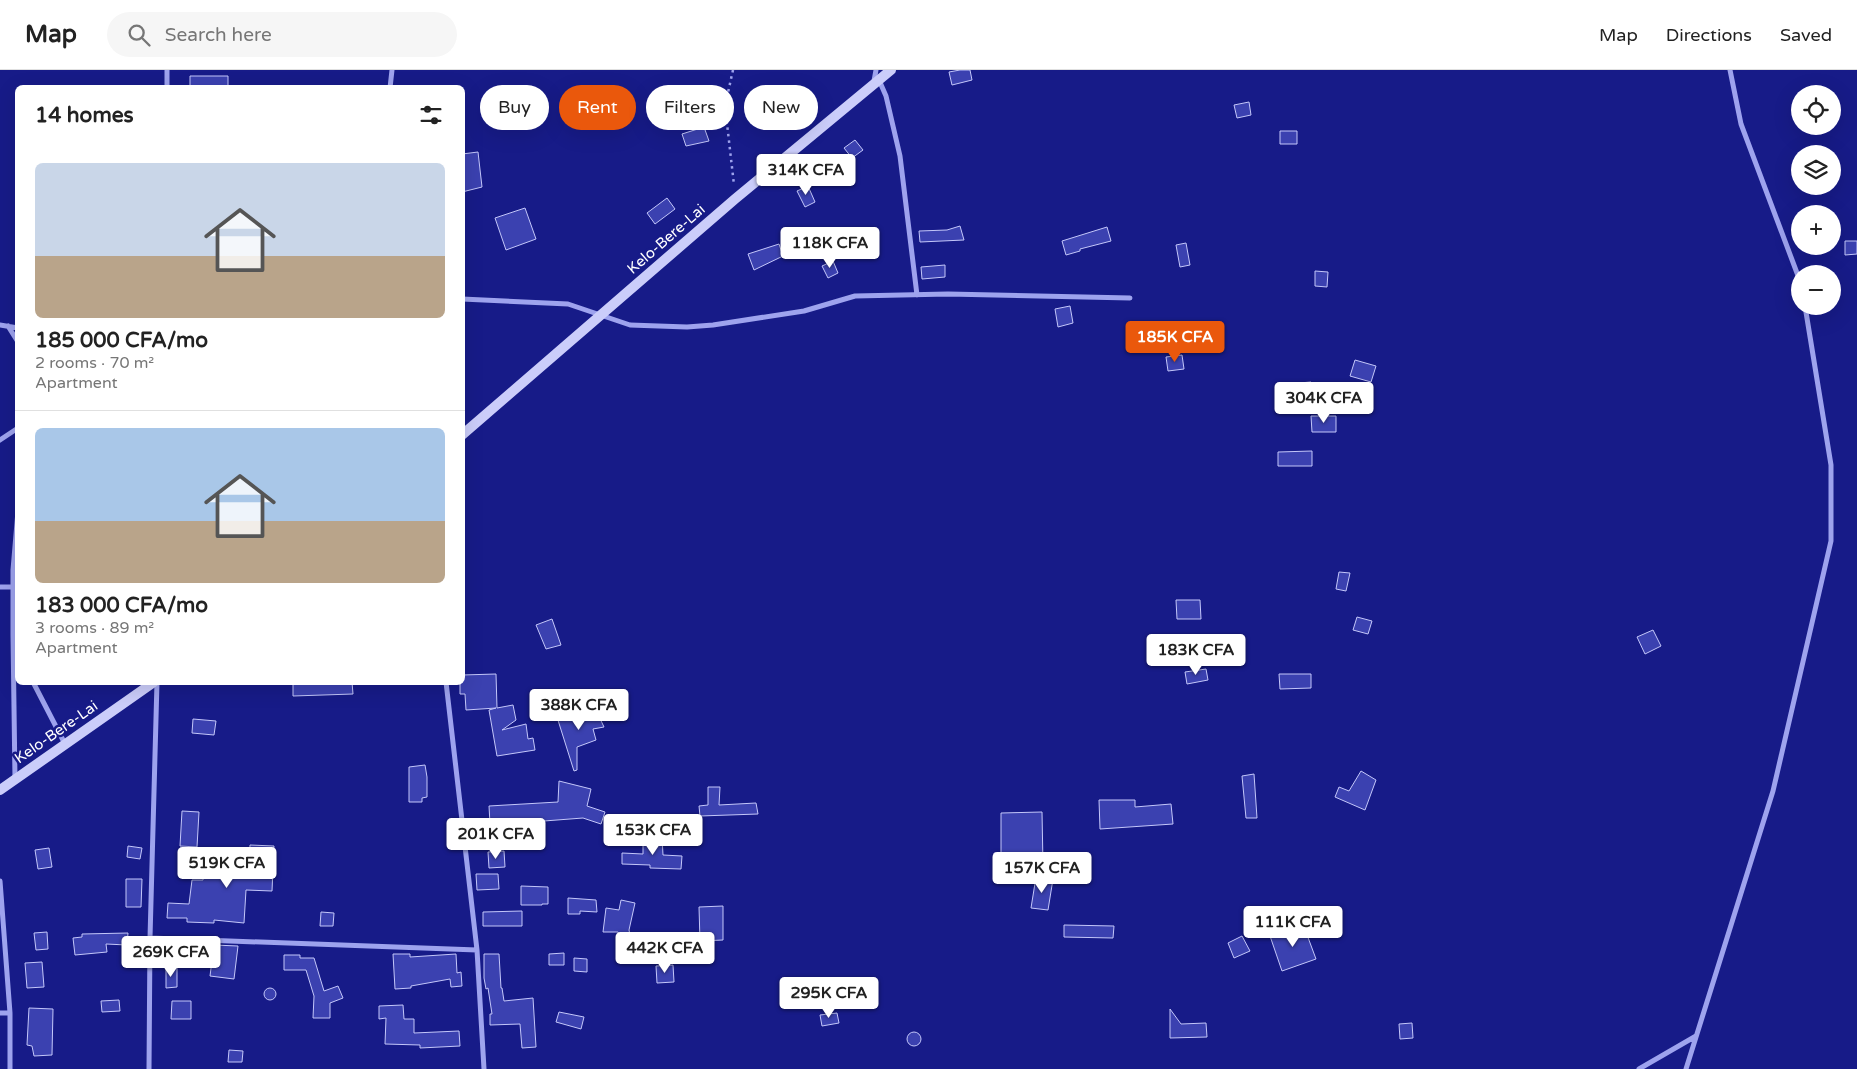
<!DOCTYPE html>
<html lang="en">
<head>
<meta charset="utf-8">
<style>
	:root { --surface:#fff; --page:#f6f6f6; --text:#222; --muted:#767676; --line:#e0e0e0; --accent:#ea580c }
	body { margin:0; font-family:"Varela Round",sans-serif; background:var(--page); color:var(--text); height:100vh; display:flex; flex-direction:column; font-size:19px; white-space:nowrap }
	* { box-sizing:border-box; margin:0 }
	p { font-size:16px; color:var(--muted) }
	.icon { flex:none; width:28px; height:28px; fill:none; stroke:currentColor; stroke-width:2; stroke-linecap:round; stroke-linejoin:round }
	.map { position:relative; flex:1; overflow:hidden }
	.panel { position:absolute; left:15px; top:15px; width:450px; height:600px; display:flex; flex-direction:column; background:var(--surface); border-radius:8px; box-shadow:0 5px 20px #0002 }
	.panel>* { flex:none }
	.top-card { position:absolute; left:480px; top:15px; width:475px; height:45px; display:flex; gap:10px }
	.controls { position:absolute; left:1791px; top:15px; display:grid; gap:10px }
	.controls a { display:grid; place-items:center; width:50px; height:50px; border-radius:50%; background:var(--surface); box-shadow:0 5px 20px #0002; font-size:25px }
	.price { position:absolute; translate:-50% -42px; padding:0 11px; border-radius:5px; background:#fff; color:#222; font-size:16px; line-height:32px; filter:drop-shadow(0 1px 2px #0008) }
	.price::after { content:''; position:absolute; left:50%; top:30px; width:15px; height:11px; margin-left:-8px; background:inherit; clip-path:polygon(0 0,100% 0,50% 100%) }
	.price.on { background:var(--accent); color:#fff }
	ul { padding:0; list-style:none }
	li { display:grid; align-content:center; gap:10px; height:265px; padding:0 20px }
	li+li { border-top:1px solid var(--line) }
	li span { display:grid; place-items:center; height:155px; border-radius:8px; color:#555 }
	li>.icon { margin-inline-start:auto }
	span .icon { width:90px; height:90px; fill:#fffc; stroke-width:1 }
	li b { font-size:21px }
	h2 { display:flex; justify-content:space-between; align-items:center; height:60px; padding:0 20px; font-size:21px }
	.tag { padding:0 18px; border-radius:22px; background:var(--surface); box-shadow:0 5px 20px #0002; font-size:18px; line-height:45px }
	.tag.on { background:var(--accent); color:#fff }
	header { display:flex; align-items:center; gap:30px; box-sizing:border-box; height:70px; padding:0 25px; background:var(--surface); border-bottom:1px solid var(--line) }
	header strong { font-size:24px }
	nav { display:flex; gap:28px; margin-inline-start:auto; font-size:18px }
	.search { width:350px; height:45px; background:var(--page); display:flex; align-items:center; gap:12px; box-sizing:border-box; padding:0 18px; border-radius:28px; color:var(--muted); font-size:19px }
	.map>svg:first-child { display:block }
	.building { fill:#3b41b0; stroke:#c4c7fa }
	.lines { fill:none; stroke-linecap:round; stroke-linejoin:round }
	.path { stroke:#9ea3ee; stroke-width:2.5; stroke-dasharray:2.5 4; stroke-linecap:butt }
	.minor { stroke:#9ea3ee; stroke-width:5 }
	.secondary { stroke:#cbcdfa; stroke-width:10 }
	.labels { text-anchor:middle; stroke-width:5; stroke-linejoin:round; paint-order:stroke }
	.street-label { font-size:15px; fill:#fff; stroke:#171b88 }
</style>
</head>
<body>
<header>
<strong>Map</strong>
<div class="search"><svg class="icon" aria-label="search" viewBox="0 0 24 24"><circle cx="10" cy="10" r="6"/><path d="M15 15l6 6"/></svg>Search here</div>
<nav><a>Map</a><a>Directions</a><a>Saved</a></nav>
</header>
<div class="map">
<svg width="1857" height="999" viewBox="0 0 1857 999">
	<rect width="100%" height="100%" fill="#171b88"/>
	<path class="building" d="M 960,0 L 970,0 L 972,10 L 952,15 L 949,2 Z
		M 190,6 L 228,6 L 228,18 L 190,18 Z
		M 762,27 L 770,37 L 758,46 L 751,37 Z
		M 1249,32 L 1251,45 L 1237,48 L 1234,35 Z
		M 704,57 L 709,71 L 686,76 L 682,64 Z
		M 1280,61 L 1297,61 L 1297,74 L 1280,74 Z
		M 855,70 L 863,80 L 852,88 L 844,78 Z
		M 478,82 L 482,117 L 462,122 L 462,84 Z
		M 808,116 L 815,132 L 805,137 L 797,121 Z
		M 667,128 L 675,139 L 655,154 L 647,143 Z
		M 525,138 L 536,169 L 506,180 L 495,148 Z
		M 960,156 L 964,170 L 920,172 L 919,161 L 947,160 Z
		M 1107,157 L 1111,171 L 1080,179 L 1080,181 L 1066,185 L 1062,171 Z
		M 1845,171 L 1857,171 L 1857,184 L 1845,185 Z
		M 1186,173 L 1190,195 L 1180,197 L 1176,175 Z
		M 779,174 L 783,186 L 754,200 L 748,184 Z
		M 833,191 L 838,203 L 828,208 L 822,196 Z
		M 945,195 L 945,207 L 922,209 L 921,197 Z
		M 1315,201 L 1328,202 L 1327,217 L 1315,216 Z
		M 1070,236 L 1073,253 L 1058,257 L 1055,239 Z
		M 1182,285 L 1184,299 L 1168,301 L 1166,287 Z
		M 1355,290 L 1376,296 L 1371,312 L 1350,306 Z
		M 1311,312 L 1312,325 L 1288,328 L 1287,314 Z
		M 1311,346 L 1336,346 L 1336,362 L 1312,362 Z
		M 1312,381 L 1312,396 L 1278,396 L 1278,382 Z
		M 1339,502 L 1350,503 L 1346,521 L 1336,519 Z
		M 1176,530 L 1200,530 L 1201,549 L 1177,549 Z
		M 1357,547 L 1372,551 L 1368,564 L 1353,560 Z
		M 552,549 L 561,575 L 546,579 L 536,555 Z
		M 1653,560 L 1661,576 L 1645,584 L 1637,567 Z
		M 1206,599 L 1208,610 L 1187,614 L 1185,602 Z
		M 496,604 L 497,638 L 513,635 L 516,650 L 502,660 L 526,654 L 528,669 L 533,668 L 535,680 L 497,686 L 489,640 L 496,638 L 466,640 L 465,624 L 460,624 L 460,612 L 462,612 L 462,605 Z
		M 1279,604 L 1311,604 L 1311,618 L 1280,619 Z
		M 293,612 L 352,612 L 353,624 L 293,626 Z
		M 595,638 L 604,657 L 593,659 L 596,670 L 577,677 L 577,700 L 574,701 L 557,647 Z
		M 193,649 L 216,651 L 214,665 L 192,663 Z
		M 425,695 L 427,707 L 427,727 L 422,728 L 422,732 L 409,732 L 409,697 Z
		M 1361,701 L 1376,710 L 1365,740 L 1335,727 L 1339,717 L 1349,721 Z
		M 1254,704 L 1257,748 L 1246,748 L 1242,706 Z
		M 559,711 L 591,719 L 587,736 L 605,742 L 601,754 L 583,748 L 544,751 L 544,754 L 517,756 L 516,752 L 490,754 L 489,736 L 558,732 Z
		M 708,717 L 720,717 L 719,735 L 756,733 L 758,744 L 700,746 L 699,736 L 708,735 Z
		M 1099,730 L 1135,730 L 1135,737 L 1171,734 L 1173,754 L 1100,759 Z
		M 182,741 L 199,742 L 197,777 L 180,776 Z
		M 1042,742 L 1043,795 L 1012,795 L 1012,810 L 995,810 L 994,783 L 1001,783 L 1001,743 Z
		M 662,767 L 663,785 L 682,786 L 681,799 L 650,798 L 650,795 L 622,794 L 622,783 L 643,784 L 643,768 Z
		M 250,775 L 274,776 L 272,821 L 246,820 L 244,853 L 214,850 L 214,853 L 187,852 L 187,848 L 167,848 L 168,833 L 189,834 L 192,810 L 203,810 L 204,794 L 249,797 Z
		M 128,776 L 142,778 L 140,789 L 127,787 Z
		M 49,778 L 52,797 L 38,799 L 35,780 Z
		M 504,781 L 505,797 L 489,798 L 488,782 Z
		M 476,804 L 498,804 L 499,819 L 477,820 Z
		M 1036,807 L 1053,809 L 1048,840 L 1031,838 Z
		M 126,809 L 142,809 L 141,837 L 126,837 Z
		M 521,816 L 548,817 L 548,834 L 542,834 L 542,835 L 521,835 Z
		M 568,828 L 596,830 L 597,842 L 580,841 L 580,844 L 568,844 Z
		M 621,830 L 635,833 L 629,860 L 630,865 L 628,868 L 623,870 L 619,867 L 618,862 L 603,862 L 606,838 L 619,840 Z
		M 723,836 L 723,870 L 700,871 L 699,837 Z
		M 522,841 L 522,856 L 483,856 L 483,842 Z
		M 321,842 L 334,843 L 333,856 L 320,856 Z
		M 1303,854 L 1316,889 L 1282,901 L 1270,866 Z
		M 1064,855 L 1114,856 L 1113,868 L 1064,867 Z
		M 47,862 L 48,879 L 36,880 L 34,863 Z
		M 128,863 L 127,875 L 106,874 L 107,882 L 75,885 L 73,868 L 82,867 L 82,864 Z
		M 1242,866 L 1250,881 L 1234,888 L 1228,873 Z
		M 214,875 L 238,876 L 234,909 L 210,906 Z
		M 564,883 L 564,895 L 549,895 L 549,884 Z
		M 393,884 L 410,884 L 410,887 L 456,884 L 457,903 L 461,902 L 462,916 L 451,917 L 450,909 L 411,916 L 411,918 L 395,919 Z
		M 484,884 L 499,884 L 501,918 L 502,918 L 504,931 L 533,928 L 536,977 L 522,978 L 520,954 L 490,955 L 490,944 L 492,944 L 488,918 L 486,919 L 484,908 Z
		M 284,885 L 300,885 L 300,888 L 314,888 L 324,921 L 338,916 L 343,928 L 330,933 L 330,948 L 313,948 L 314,926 L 306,900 L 284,900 Z
		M 574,888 L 587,889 L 587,902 L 574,901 Z
		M 42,892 L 44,917 L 27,918 L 25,893 Z
		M 673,895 L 674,912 L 657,913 L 656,896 Z
		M 166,898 L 177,898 L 177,917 L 166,918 Z
		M264 924a6 6 0 1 1 12 0a6 6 0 1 1-12 0Z
		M 119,930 L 120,941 L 102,942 L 101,931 Z
		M 172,931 L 191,931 L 191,949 L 171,949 Z
		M 403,935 L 404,949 L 414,949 L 414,963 L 459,961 L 460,976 L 420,978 L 420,975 L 385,974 L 386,948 L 379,949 L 379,936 Z
		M 29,938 L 53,939 L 52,985 L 34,986 L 32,976 L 27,975 Z
		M 1170,939 L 1181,954 L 1206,953 L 1207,967 L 1170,968 Z
		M 559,942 L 584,947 L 581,959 L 556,952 Z
		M 837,943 L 839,953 L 822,956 L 820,945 Z
		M 1412,953 L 1413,968 L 1400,969 L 1399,954 Z
		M907 969a7 7 0 1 1 14 0a7 7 0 1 1-14 0Z
		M 229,980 L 243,981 L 242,992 L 228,992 Z"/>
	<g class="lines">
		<path class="path" d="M 733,0 L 725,36 L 734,115"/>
		<path class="minor" d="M 1730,0 L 1741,54 L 1800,211
			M 879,10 L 886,26 L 900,86 L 917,225
			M 874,11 L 876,0
			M 167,18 L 167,0
			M 390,18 L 392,0
			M 462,229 L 568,234 L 630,255 L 687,257 L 713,255 L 804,241 L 855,226 L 948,224 L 1130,228
			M 0,255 L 18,258
			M 8,256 L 18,272
			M 0,370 L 18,358
			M 18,441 L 13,500 L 13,565 L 18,575
			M 0,517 L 13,517
			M 13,565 L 15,709
			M 33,612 L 65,674
			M 446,612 L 477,880 L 484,999
			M 0,811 L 10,943 L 0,943
			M 150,868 L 477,880
			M 10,943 L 10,999
			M 149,999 L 150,868 L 157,612
			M 1639,999 L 1696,966
			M 1686,999 L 1773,721 L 1831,471 L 1831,395 L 1805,236"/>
		<path class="secondary" d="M 462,365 L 735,129 L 891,0
			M 0,720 L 154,612"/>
	</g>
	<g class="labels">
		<g class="street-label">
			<text transform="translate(666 169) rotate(-41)" y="5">Kelo-Bere-Lai</text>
			<text transform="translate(56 662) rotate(-35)" y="5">Kelo-Bere-Lai</text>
		</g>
	</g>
</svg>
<div class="controls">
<a><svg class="icon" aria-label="locate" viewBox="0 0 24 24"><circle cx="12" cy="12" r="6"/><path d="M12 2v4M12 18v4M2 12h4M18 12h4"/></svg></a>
<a><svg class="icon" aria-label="layers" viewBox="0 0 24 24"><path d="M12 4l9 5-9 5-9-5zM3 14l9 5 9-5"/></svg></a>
<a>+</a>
<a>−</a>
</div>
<b class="price" style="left:806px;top:126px">314K CFA</b>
<b class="price" style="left:830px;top:199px">118K CFA</b>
<b class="price on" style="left:1175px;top:293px">185K CFA</b>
<b class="price" style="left:1324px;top:354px">304K CFA</b>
<b class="price" style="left:1196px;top:606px">183K CFA</b>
<b class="price" style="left:579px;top:661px">388K CFA</b>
<b class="price" style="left:653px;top:786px">153K CFA</b>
<b class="price" style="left:496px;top:790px">201K CFA</b>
<b class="price" style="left:227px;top:819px">519K CFA</b>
<b class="price" style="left:1042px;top:824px">157K CFA</b>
<b class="price" style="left:1293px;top:878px">111K CFA</b>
<b class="price" style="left:665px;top:904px">442K CFA</b>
<b class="price" style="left:171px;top:908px">269K CFA</b>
<b class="price" style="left:829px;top:949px">295K CFA</b>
<div class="top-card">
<a class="tag">Buy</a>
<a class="tag on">Rent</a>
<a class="tag">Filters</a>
<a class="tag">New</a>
</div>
<section class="panel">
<h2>14 homes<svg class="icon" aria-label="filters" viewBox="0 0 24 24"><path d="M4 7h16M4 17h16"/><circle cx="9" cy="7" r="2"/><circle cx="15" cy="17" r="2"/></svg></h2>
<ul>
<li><span style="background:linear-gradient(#c9d6e8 60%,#b9a48a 0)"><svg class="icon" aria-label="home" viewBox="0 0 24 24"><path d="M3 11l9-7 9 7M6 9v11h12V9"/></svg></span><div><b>185 000 CFA/mo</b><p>2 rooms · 70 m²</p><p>Apartment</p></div></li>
<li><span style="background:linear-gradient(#a9c7e8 60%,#b9a48a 0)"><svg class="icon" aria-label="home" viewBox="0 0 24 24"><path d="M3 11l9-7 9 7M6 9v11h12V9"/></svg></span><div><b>183 000 CFA/mo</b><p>3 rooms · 89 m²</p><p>Apartment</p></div></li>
</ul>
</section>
</div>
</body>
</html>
